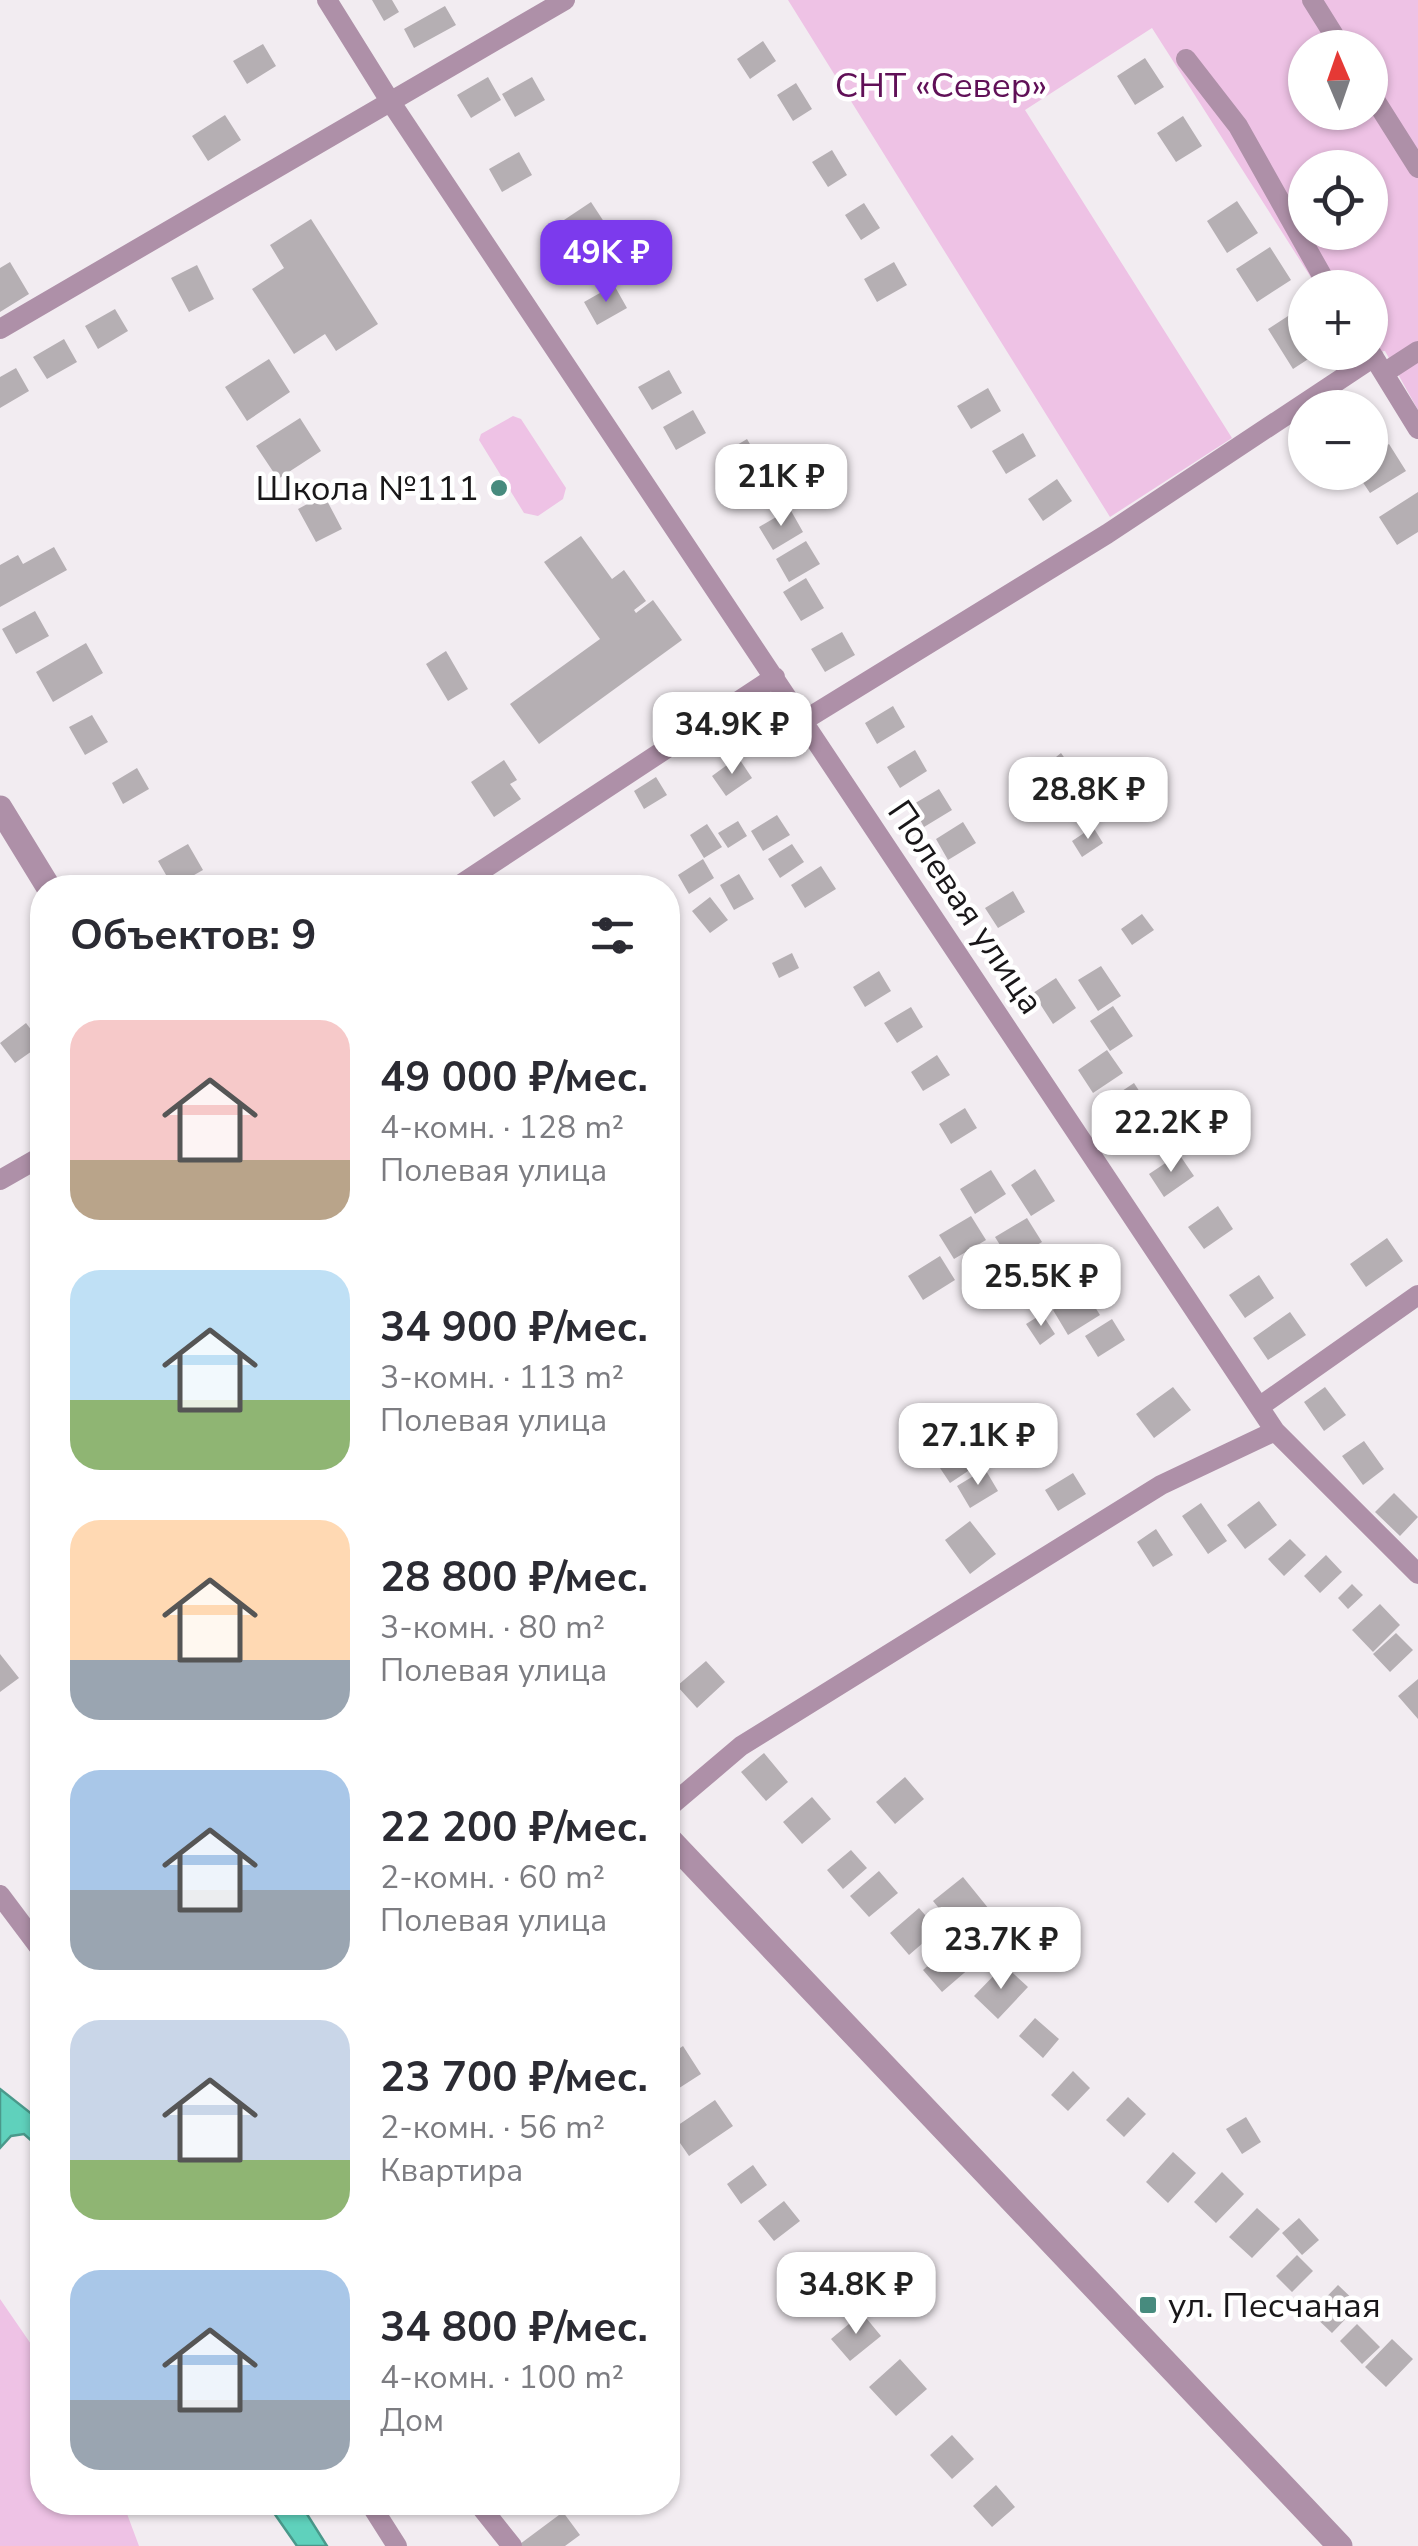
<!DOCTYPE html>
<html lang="ru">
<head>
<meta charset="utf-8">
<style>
	:root { --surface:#fff; --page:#f7f7f7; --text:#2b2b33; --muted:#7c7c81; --accent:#7c3aed }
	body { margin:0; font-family:"Nunito Sans",sans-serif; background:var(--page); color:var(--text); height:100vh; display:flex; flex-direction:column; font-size:38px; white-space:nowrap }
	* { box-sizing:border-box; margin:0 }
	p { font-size:32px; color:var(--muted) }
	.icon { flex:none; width:55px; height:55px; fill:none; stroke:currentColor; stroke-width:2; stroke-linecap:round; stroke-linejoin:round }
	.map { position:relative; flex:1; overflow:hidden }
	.panel { position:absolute; left:30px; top:875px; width:650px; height:1640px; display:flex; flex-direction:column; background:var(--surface); border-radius:40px; box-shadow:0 2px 8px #0004 }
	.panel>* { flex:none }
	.needle { width:65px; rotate:358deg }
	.buttons { position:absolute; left:1288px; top:30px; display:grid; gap:20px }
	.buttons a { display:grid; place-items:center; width:100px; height:100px; border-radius:50%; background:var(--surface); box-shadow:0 2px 8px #0004; font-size:50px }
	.price { position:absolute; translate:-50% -85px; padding:0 22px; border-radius:20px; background:#fff; color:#222; font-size:32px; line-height:65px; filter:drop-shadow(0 2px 5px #0008) }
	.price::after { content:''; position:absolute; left:50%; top:60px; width:30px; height:22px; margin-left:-15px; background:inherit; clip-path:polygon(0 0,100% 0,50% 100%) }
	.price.selected { background:var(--accent); color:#fff }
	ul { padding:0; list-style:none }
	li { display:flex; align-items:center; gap:30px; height:250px; padding:0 40px }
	li span { display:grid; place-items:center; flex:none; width:280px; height:200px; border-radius:30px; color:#555 }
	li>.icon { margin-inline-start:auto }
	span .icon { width:120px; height:120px; fill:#fffc; stroke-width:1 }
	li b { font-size:42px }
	h2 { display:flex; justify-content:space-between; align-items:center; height:120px; padding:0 40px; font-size:42px }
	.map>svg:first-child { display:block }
	.green { fill:#eec2e5; fill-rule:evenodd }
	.water { fill:#5fd1bc; stroke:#4a998b; stroke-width:2.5 }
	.building { fill:#b5afb3 }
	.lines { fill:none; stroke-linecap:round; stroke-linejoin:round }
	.minor { stroke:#ae90a8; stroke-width:20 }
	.tertiary { stroke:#ae90a8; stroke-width:25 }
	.poi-dot { fill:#478b7e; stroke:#fff; stroke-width:4 }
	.labels { text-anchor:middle; stroke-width:9; stroke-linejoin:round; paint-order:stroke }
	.park-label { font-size:35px; fill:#601057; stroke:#fff }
	.poi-label { font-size:35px; fill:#191719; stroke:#fff; text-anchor:end }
	.street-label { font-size:35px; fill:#191719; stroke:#fff }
</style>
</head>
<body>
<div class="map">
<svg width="1418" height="2546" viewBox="0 0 1418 2546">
	<rect width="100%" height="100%" fill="#f2ecf1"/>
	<path class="green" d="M 788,0 L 1418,0 L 1418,410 L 1385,351 L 1370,352 L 1370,288 L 1317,287 L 1152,28 L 1025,110 L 1232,438 L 1110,517 ZM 1305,48 L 1370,48 L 1370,112 L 1305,112 ZM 1305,168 L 1370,168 L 1370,232 L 1305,232 Z
		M 513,416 L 521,419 L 566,488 L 563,499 L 538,516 L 524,513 L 479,440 L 481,434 Z
		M 0,2299 L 42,2360 L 42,2502 L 123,2503 L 139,2546 L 0,2546 Z"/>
	<path class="water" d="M 0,2089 L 42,2122 L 42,2150 L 24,2134 L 11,2136 L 0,2148 Z
		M 267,2503 L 300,2503 L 327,2546 L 297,2546 Z"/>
	<path class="building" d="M 372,0 L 392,0 L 399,12 L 384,21 Z
		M 445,6 L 456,25 L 414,48 L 404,29 Z
		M 763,41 L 776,61 L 750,79 L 737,59 Z
		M 263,44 L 276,66 L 247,84 L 233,61 Z
		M 1145,58 L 1164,87 L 1135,105 L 1117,76 Z
		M 488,77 L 501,100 L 471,118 L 457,95 Z
		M 532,77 L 545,100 L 515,117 L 502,94 Z
		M 796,83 L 812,109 L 793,121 L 777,95 Z
		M 225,115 L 241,140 L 208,161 L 192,136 Z
		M 1183,116 L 1202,146 L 1176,162 L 1157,133 Z
		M 832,150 L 847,175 L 828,187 L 812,162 Z
		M 519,152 L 532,175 L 502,192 L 489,169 Z
		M 1237,201 L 1258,233 L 1227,253 L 1207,221 Z
		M 591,202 L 612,234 L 580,256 L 558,224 Z
		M 864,203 L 880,228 L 861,240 L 845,215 Z
		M 311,219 L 378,324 L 336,351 L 325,334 L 294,354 L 252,289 L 284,268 L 270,245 Z
		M 1270,247 L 1291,280 L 1257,302 L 1236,269 Z
		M 10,262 L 29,294 L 0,312 L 0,268 Z
		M 894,262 L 907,285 L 877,302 L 864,279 Z
		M 197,265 L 214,299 L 189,312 L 171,278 Z
		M 614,285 L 627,308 L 597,325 L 584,302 Z
		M 1305,305 L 1305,352 L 1319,352 L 1293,369 L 1268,329 Z
		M 115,309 L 128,331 L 98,349 L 85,326 Z
		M 64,339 L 77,362 L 47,379 L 33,357 Z
		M 269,359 L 290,392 L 247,421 L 225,387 Z
		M 16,368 L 29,391 L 0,408 L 0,377 Z
		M 669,370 L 682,393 L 652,410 L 638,387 Z
		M 988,388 L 1001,411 L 971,429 L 957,406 Z
		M 693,410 L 706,433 L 676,450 L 663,427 Z
		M 300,418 L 321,451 L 278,479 L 256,446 Z
		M 1023,433 L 1036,456 L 1006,474 L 992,451 Z
		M 747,439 L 761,463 L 730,480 L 717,457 Z
		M 1389,444 L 1406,471 L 1370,493 L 1356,472 L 1370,472 L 1370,456 Z
		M 1057,479 L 1072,501 L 1043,521 L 1028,499 Z
		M 1418,492 L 1418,532 L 1397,545 L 1379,517 Z
		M 324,495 L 342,529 L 316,542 L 298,509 Z
		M 790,509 L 803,532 L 773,550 L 759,527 Z
		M 581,536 L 612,579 L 624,570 L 646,601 L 634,610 L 636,613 L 653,600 L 682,640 L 539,744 L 510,704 L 600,639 L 544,562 Z
		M 806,541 L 820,564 L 789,582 L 776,559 Z
		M 54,547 L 67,570 L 0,607 L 0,565 L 18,555 L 23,564 Z
		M 806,578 L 824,608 L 801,621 L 783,592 Z
		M 35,611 L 49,636 L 16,654 L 2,629 Z
		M 842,632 L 855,655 L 825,672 L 811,649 Z
		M 86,643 L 103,673 L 53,702 L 36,672 Z
		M 446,651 L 468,689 L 448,701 L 426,664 Z
		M 893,706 L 905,727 L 877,744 L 865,723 Z
		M 92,715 L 108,742 L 85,755 L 69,727 Z
		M 915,750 L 927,771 L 900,788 L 887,767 Z
		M 1061,753 L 1076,774 L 1060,785 L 1046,765 Z
		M 738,757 L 752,778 L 726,796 L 712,776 Z
		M 504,760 L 517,780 L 510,784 L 521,799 L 494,817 L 471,782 Z
		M 137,768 L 149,789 L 123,804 L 112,783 Z
		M 656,777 L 667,795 L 644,809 L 634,791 Z
		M 939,789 L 952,810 L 924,827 L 912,805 Z
		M 777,815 L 790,835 L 763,851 L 751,831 Z
		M 738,821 L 747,836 L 728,848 L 718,833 Z
		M 963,822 L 976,843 L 948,860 L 936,839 Z
		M 707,824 L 722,847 L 704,858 L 690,835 Z
		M 1093,827 L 1103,843 L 1082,857 L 1072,841 Z
		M 188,844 L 203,870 L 173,887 L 158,861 Z
		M 792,844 L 804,862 L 780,878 L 768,859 Z
		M 703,859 L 714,878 L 689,894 L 678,875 Z
		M 821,866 L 836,889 L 805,908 L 791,885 Z
		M 739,874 L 754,899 L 734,910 L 720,885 Z
		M 1013,891 L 1025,912 L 998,928 L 985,908 Z
		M 710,897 L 728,920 L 710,933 L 692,911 Z
		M 1142,914 L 1154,930 L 1132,945 L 1121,929 Z
		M 792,953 L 799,968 L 779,978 L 772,963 Z
		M 1101,966 L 1121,996 L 1098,1011 L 1078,980 Z
		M 879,971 L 891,991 L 865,1007 L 853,987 Z
		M 1056,978 L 1076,1008 L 1053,1024 L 1033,993 Z
		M 1113,1006 L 1133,1036 L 1110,1051 L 1090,1021 Z
		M 911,1007 L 923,1027 L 897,1043 L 884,1023 Z
		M 26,1023 L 42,1044 L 15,1063 L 0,1043 Z
		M 1107,1050 L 1123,1073 L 1093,1093 L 1078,1070 Z
		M 937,1055 L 950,1075 L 923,1091 L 911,1072 Z
		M 1134,1083 L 1149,1106 L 1119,1126 L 1104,1103 Z
		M 965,1108 L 977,1128 L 951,1144 L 939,1124 Z
		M 1155,1112 L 1171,1135 L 1141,1155 L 1126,1132 Z
		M 1179,1154 L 1194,1176 L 1164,1197 L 1149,1174 Z
		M 1035,1169 L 1055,1201 L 1031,1216 L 1011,1185 Z
		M 991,1170 L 1006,1194 L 975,1214 L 960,1189 Z
		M 1218,1206 L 1233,1229 L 1204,1249 L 1188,1227 Z
		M 971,1216 L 986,1240 L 954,1259 L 939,1235 Z
		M 1027,1218 L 1042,1242 L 1010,1261 L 995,1237 Z
		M 1387,1238 L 1403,1261 L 1366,1287 L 1350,1264 Z
		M 1066,1248 L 1081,1274 L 1061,1286 L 1046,1260 Z
		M 940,1256 L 955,1280 L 923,1300 L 908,1276 Z
		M 1259,1275 L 1274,1298 L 1245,1318 L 1229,1295 Z
		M 1085,1291 L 1100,1315 L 1068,1335 L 1053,1310 Z
		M 1290,1312 L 1306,1335 L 1268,1360 L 1253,1338 Z
		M 1042,1314 L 1055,1334 L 1040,1345 L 1026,1324 Z
		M 1112,1319 L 1125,1340 L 1098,1357 L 1085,1336 Z
		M 1173,1387 L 1191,1410 L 1154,1438 L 1136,1414 Z
		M 1325,1387 L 1346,1415 L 1324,1431 L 1304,1402 Z
		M 1364,1441 L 1384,1469 L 1363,1485 L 1342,1456 Z
		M 953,1442 L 971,1469 L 950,1483 L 932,1456 Z
		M 985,1469 L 998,1491 L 970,1508 L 957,1486 Z
		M 1073,1473 L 1086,1494 L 1058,1511 L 1045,1490 Z
		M 1394,1493 L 1418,1517 L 1400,1536 L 1375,1512 Z
		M 1259,1501 L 1277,1525 L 1245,1549 L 1227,1525 Z
		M 1201,1503 L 1227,1541 L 1208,1554 L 1182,1516 Z
		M 970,1521 L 996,1554 L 970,1574 L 945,1540 Z
		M 1156,1529 L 1173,1555 L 1153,1567 L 1137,1542 Z
		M 1290,1539 L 1306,1555 L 1284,1576 L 1268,1559 Z
		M 1326,1555 L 1342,1572 L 1320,1593 L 1304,1576 Z
		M 1352,1584 L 1363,1595 L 1348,1609 L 1338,1598 Z
		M 1380,1604 L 1400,1625 L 1373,1652 L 1352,1630 Z
		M 1396,1633 L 1413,1650 L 1390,1672 L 1373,1654 Z
		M 0,1654 L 19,1678 L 0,1692 Z
		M 706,1661 L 725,1682 L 697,1708 L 677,1686 Z
		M 1418,1679 L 1418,1719 L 1398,1696 Z
		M 764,1753 L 788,1782 L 766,1801 L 741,1772 Z
		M 905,1777 L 924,1799 L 895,1824 L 876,1802 Z
		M 812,1797 L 831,1819 L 802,1844 L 783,1822 Z
		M 851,1850 L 867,1868 L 843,1889 L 827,1870 Z
		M 879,1871 L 898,1893 L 869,1917 L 850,1896 Z
		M 963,1877 L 993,1914 L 963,1938 L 933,1901 Z
		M 919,1908 L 938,1930 L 909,1955 L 890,1933 Z
		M 952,1945 L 971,1967 L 942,1992 L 923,1970 Z
		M 1004,1965 L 1028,1987 L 998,2019 L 974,1996 Z
		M 1035,2018 L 1059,2039 L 1043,2058 L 1019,2036 Z
		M 683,2046 L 701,2074 L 673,2092 L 668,2083 L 668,2056 Z
		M 1073,2071 L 1090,2088 L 1068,2111 L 1051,2095 Z
		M 1128,2097 L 1146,2114 L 1124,2137 L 1106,2120 Z
		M 715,2100 L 733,2126 L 689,2156 L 671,2130 Z
		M 1246,2117 L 1261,2142 L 1242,2154 L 1226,2129 Z
		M 1173,2152 L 1196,2173 L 1168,2203 L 1146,2182 Z
		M 753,2165 L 767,2185 L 741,2204 L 727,2184 Z
		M 1222,2172 L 1244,2194 L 1216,2223 L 1194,2202 Z
		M 784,2201 L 800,2221 L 774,2241 L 758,2221 Z
		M 1257,2208 L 1280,2229 L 1252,2258 L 1229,2237 Z
		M 1299,2218 L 1319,2240 L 1302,2255 L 1282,2233 Z
		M 1297,2255 L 1313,2271 L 1292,2292 L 1276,2276 Z
		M 823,2268 L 842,2293 L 812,2315 L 793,2290 Z
		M 1338,2285 L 1359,2305 L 1332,2333 L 1311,2313 Z
		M 862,2313 L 881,2336 L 850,2361 L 831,2339 Z
		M 1357,2324 L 1380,2347 L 1362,2364 L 1340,2341 Z
		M 1392,2339 L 1413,2359 L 1386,2387 L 1365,2367 Z
		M 900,2359 L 927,2389 L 896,2416 L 869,2387 Z
		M 952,2435 L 974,2459 L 952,2479 L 930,2455 Z
		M 996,2485 L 1015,2507 L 992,2527 L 973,2506 Z
		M 563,2512 L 580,2535 L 565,2546 L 522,2546 L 520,2544 Z"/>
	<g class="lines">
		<path class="minor" d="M 327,0 L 390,101 L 1275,1431 L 1418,1574
			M 1312,0 L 1342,48
			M 1186,59 L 1238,126 L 1329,288
			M 1370,92 L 1418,168
			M 0,329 L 565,0
			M 1370,351 L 1418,429
			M 1384,373 L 1418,351
			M 803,721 L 1107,534 L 1374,357
			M 455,888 L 775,677
			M 0,1180 L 42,1156
			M 1259,1407 L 1418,1295
			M 668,1808 L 741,1746 L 1161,1485 L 1275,1431
			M 0,1895 L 42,1951
			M 369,2502 L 397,2546
			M 477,2502 L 512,2546"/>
		<path class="tertiary" d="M 0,808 L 49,888
			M 668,1838 L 1340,2546"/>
	</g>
	<g class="poi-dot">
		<circle cx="499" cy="488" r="10"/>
		<rect x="1138" y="2295" width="20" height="20" rx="5"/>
	</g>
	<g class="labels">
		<g class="park-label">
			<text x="941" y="97">СНТ «Север»</text>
		</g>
		<g class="poi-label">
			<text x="479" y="500">Школа №111</text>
			<text x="1168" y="2317" text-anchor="start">ул. Песчаная</text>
		</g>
		<g class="street-label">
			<text transform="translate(966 907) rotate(56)" y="12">Полевая улица</text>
		</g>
	</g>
</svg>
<div class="buttons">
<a><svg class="needle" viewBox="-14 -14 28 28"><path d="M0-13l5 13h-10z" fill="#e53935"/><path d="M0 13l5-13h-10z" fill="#7c7c81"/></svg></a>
<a><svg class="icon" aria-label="locate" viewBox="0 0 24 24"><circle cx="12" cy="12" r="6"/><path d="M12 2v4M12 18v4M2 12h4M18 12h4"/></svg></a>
<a>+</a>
<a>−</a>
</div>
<b class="price selected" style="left:606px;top:305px">49K ₽</b>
<b class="price" style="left:781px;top:529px">21K ₽</b>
<b class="price" style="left:732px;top:777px">34.9K ₽</b>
<b class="price" style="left:1088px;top:842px">28.8K ₽</b>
<b class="price" style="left:1171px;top:1175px">22.2K ₽</b>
<b class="price" style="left:1041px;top:1329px">25.5K ₽</b>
<b class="price" style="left:978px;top:1488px">27.1K ₽</b>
<b class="price" style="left:1001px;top:1992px">23.7K ₽</b>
<b class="price" style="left:856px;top:2337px">34.8K ₽</b>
<section class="panel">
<h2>Объектов: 9<svg class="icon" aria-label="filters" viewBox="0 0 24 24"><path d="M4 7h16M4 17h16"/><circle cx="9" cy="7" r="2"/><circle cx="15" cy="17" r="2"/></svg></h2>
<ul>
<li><span style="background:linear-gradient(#f6c9c9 70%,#b9a48a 0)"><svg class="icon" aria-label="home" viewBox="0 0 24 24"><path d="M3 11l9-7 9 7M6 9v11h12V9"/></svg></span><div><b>49 000 ₽/мес.</b><p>4-комн. · 128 m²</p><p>Полевая улица</p></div></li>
<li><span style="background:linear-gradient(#bfe0f5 65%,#8fb573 0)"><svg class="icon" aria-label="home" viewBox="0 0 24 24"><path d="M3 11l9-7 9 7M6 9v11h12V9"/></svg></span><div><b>34 900 ₽/мес.</b><p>3-комн. · 113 m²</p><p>Полевая улица</p></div></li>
<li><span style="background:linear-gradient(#ffd9b3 70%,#9aa5b1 0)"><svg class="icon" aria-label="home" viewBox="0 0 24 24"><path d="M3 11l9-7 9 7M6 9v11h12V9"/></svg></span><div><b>28 800 ₽/мес.</b><p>3-комн. · 80 m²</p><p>Полевая улица</p></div></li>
<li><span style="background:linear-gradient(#a9c7e8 60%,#9aa5b1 0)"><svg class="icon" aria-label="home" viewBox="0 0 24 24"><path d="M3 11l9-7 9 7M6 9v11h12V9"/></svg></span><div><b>22 200 ₽/мес.</b><p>2-комн. · 60 m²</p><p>Полевая улица</p></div></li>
<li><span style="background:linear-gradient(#c9d6e8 70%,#8fb573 0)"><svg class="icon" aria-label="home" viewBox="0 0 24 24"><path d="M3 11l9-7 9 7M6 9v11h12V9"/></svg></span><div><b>23 700 ₽/мес.</b><p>2-комн. · 56 m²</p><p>Квартира</p></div></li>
<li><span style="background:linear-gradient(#a9c7e8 65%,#9aa5b1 0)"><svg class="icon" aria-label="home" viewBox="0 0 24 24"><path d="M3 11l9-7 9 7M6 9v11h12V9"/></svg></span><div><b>34 800 ₽/мес.</b><p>4-комн. · 100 m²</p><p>Дом</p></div></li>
</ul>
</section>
</div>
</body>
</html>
